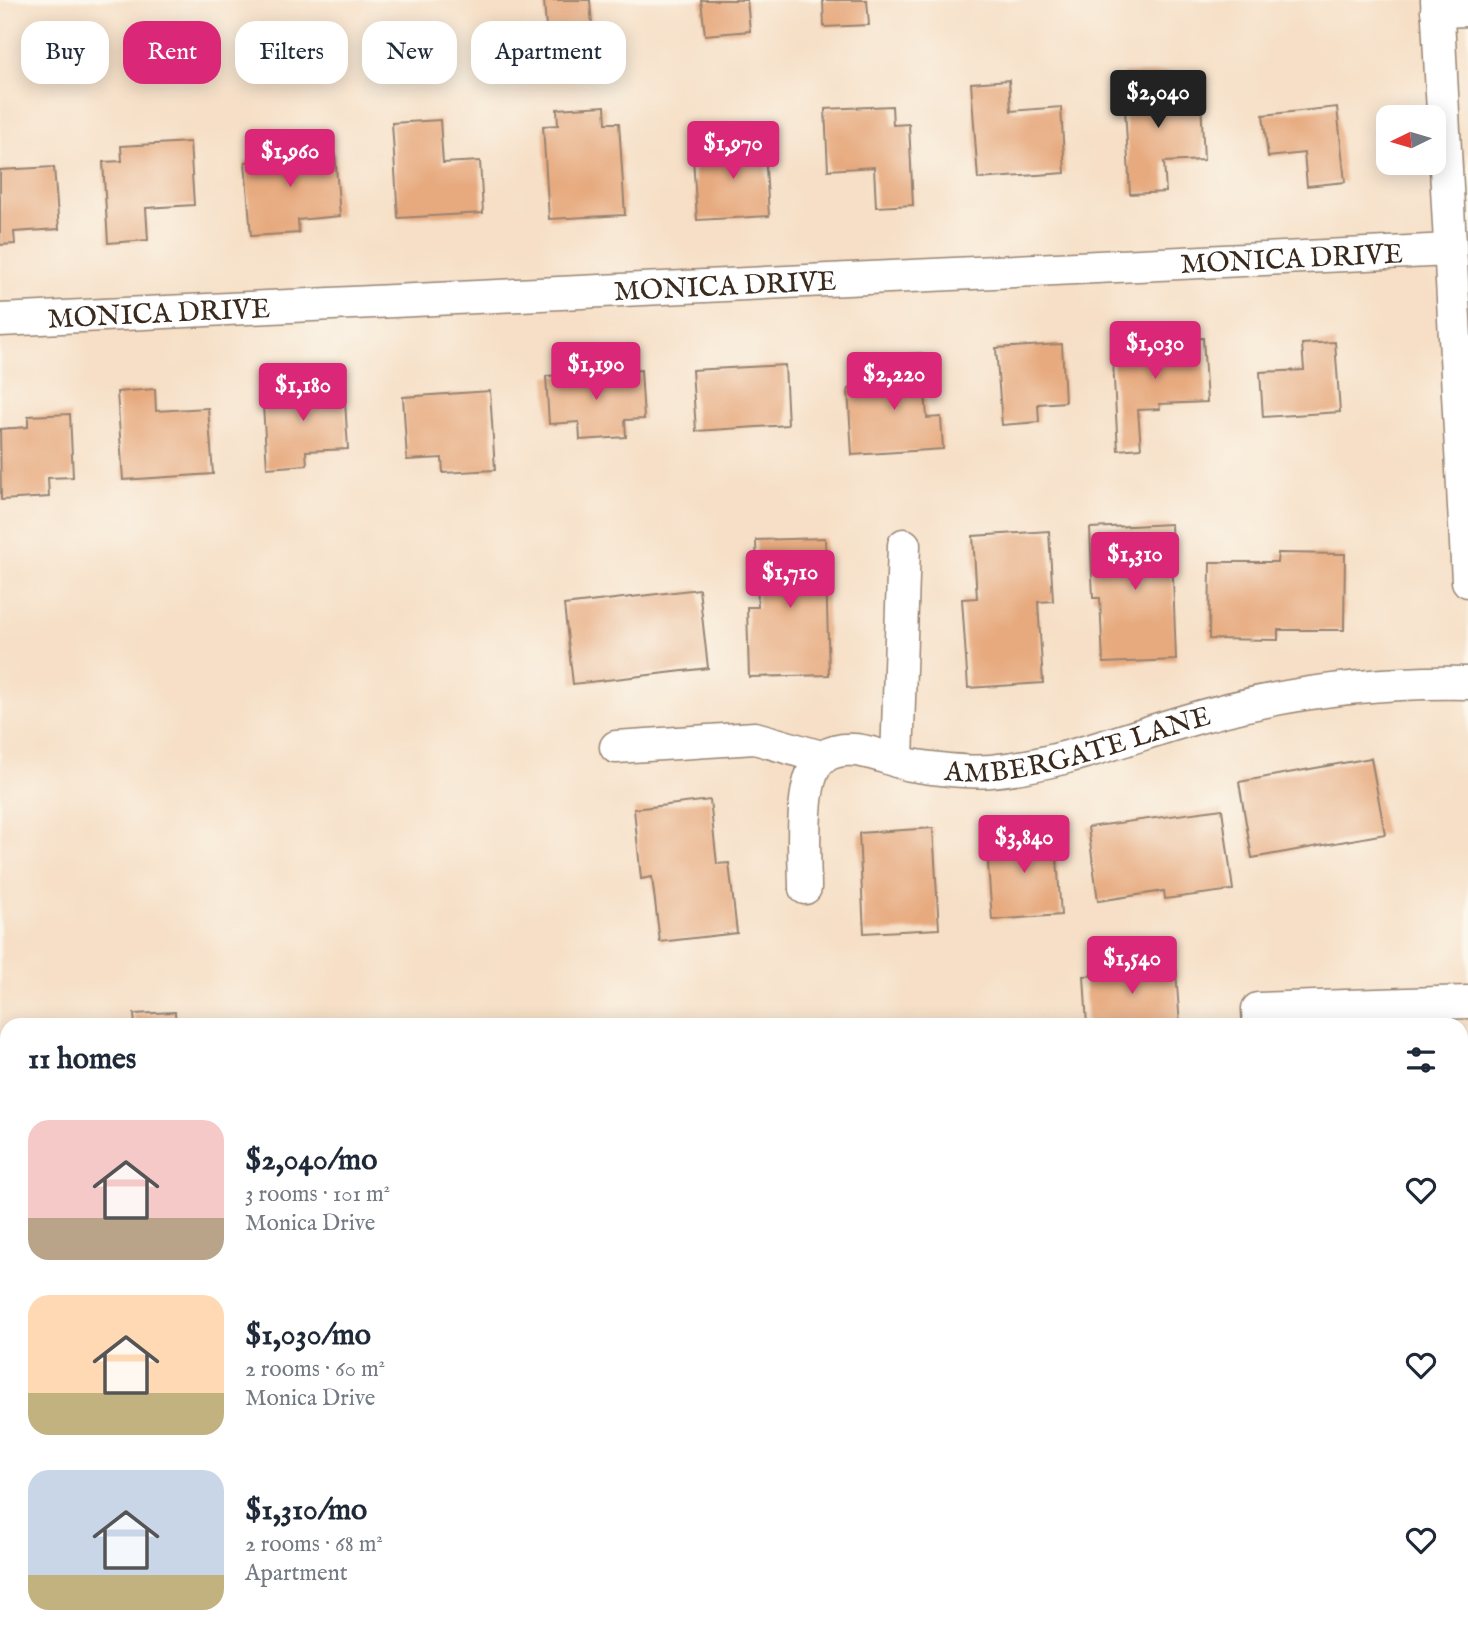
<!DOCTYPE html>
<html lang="en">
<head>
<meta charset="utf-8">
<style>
	:root { --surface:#fff; --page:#f2f2f3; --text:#1f2937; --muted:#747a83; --accent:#db2777 }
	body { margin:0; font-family:"IM FELL English",serif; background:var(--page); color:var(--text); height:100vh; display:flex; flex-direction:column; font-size:26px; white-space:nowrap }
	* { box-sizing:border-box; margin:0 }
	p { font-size:23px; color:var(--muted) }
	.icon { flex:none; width:38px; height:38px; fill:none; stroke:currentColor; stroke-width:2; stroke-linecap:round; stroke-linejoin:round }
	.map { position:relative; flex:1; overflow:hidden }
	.drawer { position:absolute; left:0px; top:1018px; width:1468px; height:625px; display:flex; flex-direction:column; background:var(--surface); border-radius:21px 21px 0 0; box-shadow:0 4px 18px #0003 }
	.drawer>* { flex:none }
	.hud { position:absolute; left:21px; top:21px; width:700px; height:63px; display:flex; gap:14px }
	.needle { width:46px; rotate:265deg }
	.controls { position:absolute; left:1376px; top:105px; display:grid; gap:14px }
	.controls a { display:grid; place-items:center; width:70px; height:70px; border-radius:14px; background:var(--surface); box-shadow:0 4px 18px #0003; font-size:35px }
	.price { position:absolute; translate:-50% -60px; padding:0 16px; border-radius:7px; background:var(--accent); color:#fff; font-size:23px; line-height:46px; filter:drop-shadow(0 2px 4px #0008) }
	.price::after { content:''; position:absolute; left:50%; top:42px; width:21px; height:16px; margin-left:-10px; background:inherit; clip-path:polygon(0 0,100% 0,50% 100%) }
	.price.selected { background:#222; color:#fff }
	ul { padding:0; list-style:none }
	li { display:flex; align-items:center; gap:21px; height:175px; padding:0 28px }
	li span { display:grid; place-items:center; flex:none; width:196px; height:140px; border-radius:21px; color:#555 }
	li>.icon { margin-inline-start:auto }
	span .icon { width:84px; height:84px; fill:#fffc; stroke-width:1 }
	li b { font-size:30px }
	h2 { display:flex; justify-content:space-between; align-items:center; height:84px; padding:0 28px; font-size:30px }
	.pill { padding:0 24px; border-radius:21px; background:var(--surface); box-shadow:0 4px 18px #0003; font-size:24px; line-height:63px }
	.pill.selected { background:var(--accent); color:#fff }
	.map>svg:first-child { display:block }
	.building { fill:#e7aa7f }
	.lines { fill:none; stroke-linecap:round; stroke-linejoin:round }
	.minor-casing { stroke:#988472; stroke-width:35 }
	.minor { stroke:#fff; stroke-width:32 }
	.labels { text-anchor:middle; stroke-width:6; stroke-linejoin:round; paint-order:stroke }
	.street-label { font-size:28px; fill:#3b2a1e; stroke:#fbf7ec }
</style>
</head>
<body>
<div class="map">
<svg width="1468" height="1643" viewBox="0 0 1468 1643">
	<rect width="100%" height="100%" fill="#fbf7ec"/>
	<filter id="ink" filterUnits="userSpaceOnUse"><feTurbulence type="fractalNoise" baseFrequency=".0143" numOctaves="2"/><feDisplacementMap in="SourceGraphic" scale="14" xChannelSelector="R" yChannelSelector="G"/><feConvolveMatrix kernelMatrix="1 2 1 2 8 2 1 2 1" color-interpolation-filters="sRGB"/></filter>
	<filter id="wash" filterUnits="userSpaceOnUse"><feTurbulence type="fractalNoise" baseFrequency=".00686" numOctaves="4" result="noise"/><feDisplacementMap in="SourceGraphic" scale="28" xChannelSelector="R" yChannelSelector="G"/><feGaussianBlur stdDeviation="1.57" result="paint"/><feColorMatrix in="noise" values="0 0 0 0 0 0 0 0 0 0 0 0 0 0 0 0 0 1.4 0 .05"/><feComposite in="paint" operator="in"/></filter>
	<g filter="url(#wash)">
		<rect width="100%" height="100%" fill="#f6dfc6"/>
		<g id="blocks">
			<path class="building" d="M 544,0 L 590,0 L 593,39 L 547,42 Z
				M 701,0 L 747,0 L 750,31 L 705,35 Z
				M 823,0 L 867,0 L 869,25 L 824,27 Z
				M 1171,72 L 1173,103 L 1201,101 L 1204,160 L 1164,162 L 1166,192 L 1130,194 L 1123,74 Z
				M 1009,80 L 1011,111 L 1061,107 L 1065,173 L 978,179 L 971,83 Z
				M 605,106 L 606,123 L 619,123 L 625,215 L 549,219 L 543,126 L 558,125 L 557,109 Z
				M 892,106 L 893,125 L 909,124 L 913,205 L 876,207 L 874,167 L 828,170 L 825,109 Z
				M 1337,107 L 1345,182 L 1307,186 L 1304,153 L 1268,157 L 1263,115 Z
				M 440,120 L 443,163 L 480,161 L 483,213 L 398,218 L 392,123 Z
				M 764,135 L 769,216 L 697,220 L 693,157 L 726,155 L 725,137 Z
				M 292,138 L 293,157 L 335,154 L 340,216 L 298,220 L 299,233 L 251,236 L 245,162 L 267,160 L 265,140 Z
				M 190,142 L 194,205 L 146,208 L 148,240 L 108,243 L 103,162 L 122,161 L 121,146 Z
				M 54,167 L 59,229 L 14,232 L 15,244 L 0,245 L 0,170 Z
				M 1203,338 L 1207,402 L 1159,404 L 1160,409 L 1138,410 L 1141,448 L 1118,450 L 1112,344 Z
				M 1335,342 L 1340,412 L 1263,417 L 1260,372 L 1304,370 L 1302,344 Z
				M 1062,344 L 1065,402 L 1038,404 L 1039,422 L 1002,425 L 996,348 Z
				M 922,353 L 927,418 L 941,417 L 943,449 L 852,455 L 848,389 L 889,385 L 887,355 Z
				M 785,365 L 788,425 L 696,431 L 692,370 Z
				M 641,370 L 644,419 L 625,420 L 626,437 L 580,440 L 579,422 L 549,424 L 546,376 Z
				M 344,385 L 348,449 L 306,451 L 307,465 L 267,468 L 262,390 Z
				M 155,389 L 156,411 L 208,408 L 213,474 L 123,480 L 117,392 Z
				M 490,391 L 495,470 L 443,473 L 442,458 L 407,460 L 403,397 Z
				M 70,414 L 73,477 L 48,478 L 49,497 L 1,500 L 0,429 L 28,427 L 28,416 Z
				M 1171,524 L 1176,660 L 1103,663 L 1100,598 L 1093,598 L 1090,528 Z
				M 1049,531 L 1053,601 L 1038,602 L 1043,683 L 968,688 L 962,599 L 977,598 L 973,536 Z
				M 825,538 L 829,675 L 749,677 L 747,607 L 758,607 L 756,540 Z
				M 1278,553 L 1345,554 L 1344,630 L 1278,630 L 1278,640 L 1209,639 L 1210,562 L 1277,562 Z
				M 699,589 L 708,668 L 573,684 L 564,605 Z
				M 1371,758 L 1385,834 L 1252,858 L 1239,782 Z
				M 710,800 L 717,864 L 729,863 L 737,933 L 660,942 L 652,877 L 641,879 L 634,809 Z
				M 1222,809 L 1233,890 L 1165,899 L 1164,891 L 1098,901 L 1088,827 Z
				M 933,828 L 939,929 L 864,933 L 859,833 Z
				M 1055,830 L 1061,915 L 992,920 L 986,835 Z
				M 1148,957 L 1149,973 L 1176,971 L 1180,1026 L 1087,1026 L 1084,976 L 1113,974 L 1112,960 Z
				M 175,1012 L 176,1026 L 135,1026 L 134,1014 Z
				M 697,1019 L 697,1026 L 654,1026 L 653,1021 Z"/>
		</g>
	</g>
	<g filter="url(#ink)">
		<use href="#blocks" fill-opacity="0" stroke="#988472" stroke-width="2"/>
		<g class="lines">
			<g class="minor-casing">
				<g id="minor">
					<path d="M 1437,0 L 1468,581"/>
					<path d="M 1437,11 L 1468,10"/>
					<path id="s1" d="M 0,320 L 1450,250"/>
					<path d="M 616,747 L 755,738 L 821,757"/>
					<path d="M 897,761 L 904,545"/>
					<path id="s2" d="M 805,888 C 805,858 797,773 825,756 C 852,740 884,759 911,765 C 936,769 965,773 991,771 C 1055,765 1113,743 1175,724 C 1269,695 1370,681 1468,683"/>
					<path d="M 1259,1026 L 1258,1009 L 1468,1002"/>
					<path d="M 1461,1155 L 1468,1155"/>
					<path d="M 0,1454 L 7,1450"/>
					<path d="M 0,1593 L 7,1601"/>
					<path d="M 1461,1608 L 1468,1608"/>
					<path d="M 54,1636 L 63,1640 L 104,1636"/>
					<path d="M 649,1643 L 806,1636"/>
				</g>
			</g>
			<use href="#minor" class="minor"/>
		</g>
	</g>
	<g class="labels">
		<g class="street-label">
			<text dy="10" stroke="none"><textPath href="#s1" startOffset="1293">MONICA DRIVE</textPath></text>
			<text dy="10" stroke="none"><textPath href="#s1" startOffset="726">MONICA DRIVE</textPath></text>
			<text dy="10" stroke="none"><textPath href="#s1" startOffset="159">MONICA DRIVE</textPath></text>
			<text dy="10" stroke="none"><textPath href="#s2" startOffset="397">AMBERGATE LANE</textPath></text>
		</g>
	</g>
</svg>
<div class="controls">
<a><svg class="needle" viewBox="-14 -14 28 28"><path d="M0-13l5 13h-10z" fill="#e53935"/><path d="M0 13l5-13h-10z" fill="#747a83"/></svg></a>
</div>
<b class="price selected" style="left:1158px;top:130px">$2,040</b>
<b class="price" style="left:733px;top:181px">$1,970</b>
<b class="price" style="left:290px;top:189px">$1,960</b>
<b class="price" style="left:1155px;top:381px">$1,030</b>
<b class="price" style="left:596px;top:402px">$1,190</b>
<b class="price" style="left:894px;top:412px">$2,220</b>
<b class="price" style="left:303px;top:423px">$1,180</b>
<b class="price" style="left:1135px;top:592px">$1,310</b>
<b class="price" style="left:790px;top:610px">$1,710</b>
<b class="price" style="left:1024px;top:875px">$3,840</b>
<b class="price" style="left:1132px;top:996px">$1,540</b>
<div class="hud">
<a class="pill">Buy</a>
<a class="pill selected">Rent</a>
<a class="pill">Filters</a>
<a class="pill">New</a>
<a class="pill">Apartment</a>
</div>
<section class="drawer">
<h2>11 homes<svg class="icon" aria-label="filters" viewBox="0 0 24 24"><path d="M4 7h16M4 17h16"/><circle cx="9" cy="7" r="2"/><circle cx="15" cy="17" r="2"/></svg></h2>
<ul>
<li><span style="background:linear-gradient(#f6c9c9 70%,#b9a48a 0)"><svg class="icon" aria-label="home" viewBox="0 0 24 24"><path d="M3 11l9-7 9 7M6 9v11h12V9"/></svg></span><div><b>$2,040/mo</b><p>3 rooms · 101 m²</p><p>Monica Drive</p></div><svg class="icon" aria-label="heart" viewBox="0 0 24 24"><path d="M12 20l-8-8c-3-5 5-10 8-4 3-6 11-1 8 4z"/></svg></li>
<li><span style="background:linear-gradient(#ffd9b3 70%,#c2b280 0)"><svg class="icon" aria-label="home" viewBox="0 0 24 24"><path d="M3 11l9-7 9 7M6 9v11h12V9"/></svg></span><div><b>$1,030/mo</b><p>2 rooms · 60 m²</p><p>Monica Drive</p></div><svg class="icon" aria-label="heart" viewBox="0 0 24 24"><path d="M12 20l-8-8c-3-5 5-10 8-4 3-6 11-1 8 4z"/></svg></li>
<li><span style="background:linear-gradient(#c9d6e8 75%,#c2b280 0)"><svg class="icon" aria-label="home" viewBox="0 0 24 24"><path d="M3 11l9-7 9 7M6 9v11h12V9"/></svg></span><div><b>$1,310/mo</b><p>2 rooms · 68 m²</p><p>Apartment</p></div><svg class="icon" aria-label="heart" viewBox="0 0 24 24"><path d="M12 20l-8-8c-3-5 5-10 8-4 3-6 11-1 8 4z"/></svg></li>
</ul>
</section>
</div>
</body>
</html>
